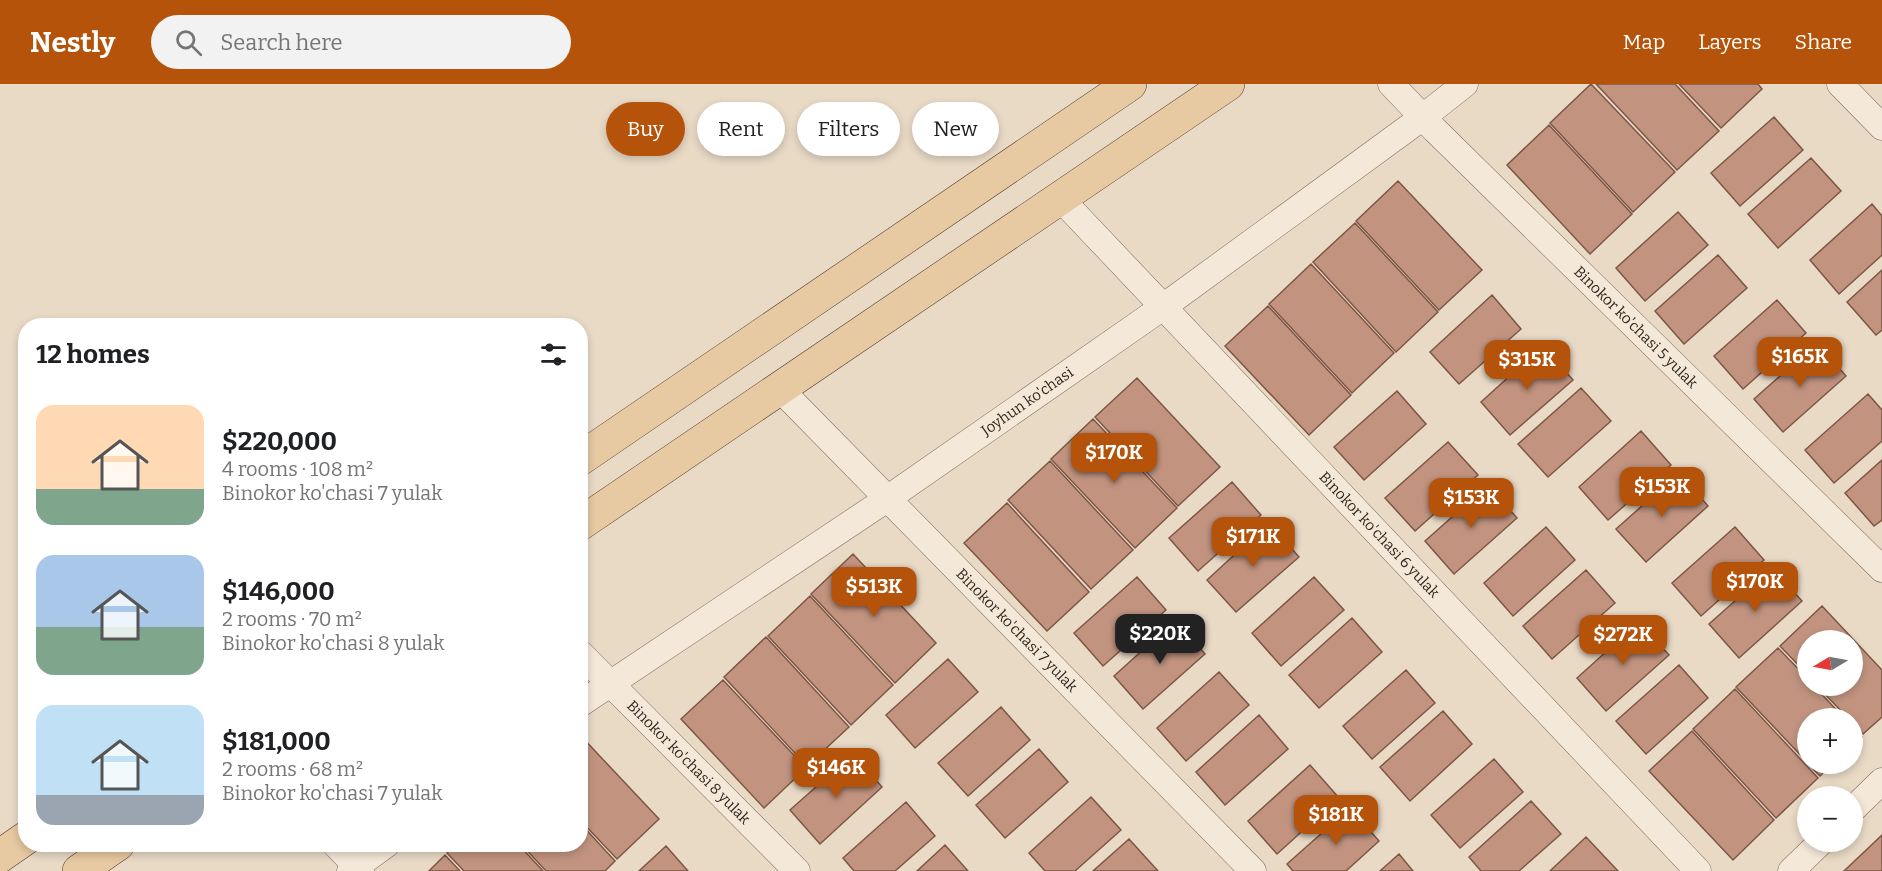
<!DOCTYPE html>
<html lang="en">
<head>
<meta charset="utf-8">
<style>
	:root { --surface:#fff; --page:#f2f2f2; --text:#202124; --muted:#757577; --accent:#b45309 }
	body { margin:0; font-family:Bitter,serif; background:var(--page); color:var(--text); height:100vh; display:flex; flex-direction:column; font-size:22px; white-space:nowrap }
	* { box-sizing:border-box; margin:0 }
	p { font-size:20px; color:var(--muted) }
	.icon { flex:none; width:33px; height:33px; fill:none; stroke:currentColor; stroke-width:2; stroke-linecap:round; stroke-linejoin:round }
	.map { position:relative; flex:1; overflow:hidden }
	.sheet { position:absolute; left:18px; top:234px; width:570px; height:534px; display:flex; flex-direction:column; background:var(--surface); border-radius:24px; box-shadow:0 3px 9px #0003 }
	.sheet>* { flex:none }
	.guide { position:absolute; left:606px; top:18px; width:570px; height:54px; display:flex; gap:12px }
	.needle { width:39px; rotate:260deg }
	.fabs { position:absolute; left:1797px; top:546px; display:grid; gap:12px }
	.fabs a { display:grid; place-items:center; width:66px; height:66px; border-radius:50%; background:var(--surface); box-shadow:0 3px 9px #0003; font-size:30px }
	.price { position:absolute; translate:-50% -51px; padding:0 14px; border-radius:12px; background:var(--accent); color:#fff; font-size:20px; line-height:39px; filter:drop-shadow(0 2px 3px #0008) }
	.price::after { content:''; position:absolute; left:50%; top:36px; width:18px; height:14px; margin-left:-9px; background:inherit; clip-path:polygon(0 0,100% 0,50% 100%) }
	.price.on { background:#222; color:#fff }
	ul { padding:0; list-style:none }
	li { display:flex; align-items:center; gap:18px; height:150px; padding:0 18px }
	li span { display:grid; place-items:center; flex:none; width:168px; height:120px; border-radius:18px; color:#555 }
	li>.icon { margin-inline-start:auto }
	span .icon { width:72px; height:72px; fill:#fffc; stroke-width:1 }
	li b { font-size:26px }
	h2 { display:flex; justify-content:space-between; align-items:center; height:72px; padding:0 18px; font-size:26px }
	.tag { padding:0 21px; border-radius:27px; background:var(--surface); box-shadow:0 3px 9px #0003; font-size:21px; line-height:54px }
	.tag.on { background:var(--accent); color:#fff }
	header { display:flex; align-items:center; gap:36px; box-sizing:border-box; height:84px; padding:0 30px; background:var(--accent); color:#fff }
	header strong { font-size:28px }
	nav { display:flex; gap:33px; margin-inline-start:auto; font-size:21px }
	.search { width:420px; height:54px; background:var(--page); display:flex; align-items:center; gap:15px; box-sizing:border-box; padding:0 21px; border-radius:33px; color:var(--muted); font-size:22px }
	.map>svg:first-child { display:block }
	.building { fill:#c29480; stroke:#7e5646; stroke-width:1.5 }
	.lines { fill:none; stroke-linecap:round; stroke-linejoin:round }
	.minor-casing { stroke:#816c5e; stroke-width:27 }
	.primary-casing { stroke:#503c31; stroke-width:34 }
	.minor { stroke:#f4e8d8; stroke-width:26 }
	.primary { stroke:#e7c9a2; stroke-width:33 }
	.labels { text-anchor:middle; stroke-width:4.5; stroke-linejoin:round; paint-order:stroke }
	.street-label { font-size:15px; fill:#332720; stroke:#f1e5d4 }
</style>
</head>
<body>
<header>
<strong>Nestly</strong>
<div class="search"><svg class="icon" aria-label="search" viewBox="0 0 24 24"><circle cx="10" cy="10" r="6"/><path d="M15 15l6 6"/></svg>Search here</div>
<nav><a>Map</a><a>Layers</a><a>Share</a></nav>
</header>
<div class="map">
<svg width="1882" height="787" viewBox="0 0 1882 787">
	<rect width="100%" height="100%" fill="#e9dac6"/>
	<path class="building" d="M 1591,0 L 1675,88 L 1633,128 L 1550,39 Z
		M 1596,0 L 1675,0 L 1719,47 L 1677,86 Z
		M 1679,0 L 1758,0 L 1762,5 L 1721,44 Z
		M 1774,33 L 1803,66 L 1740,122 L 1711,89 Z
		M 1549,41 L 1632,130 L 1590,170 L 1507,81 Z
		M 1811,74 L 1841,107 L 1778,164 L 1748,130 Z
		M 1398,97 L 1482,186 L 1439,226 L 1356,137 Z
		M 1872,120 L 1882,132 L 1882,171 L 1839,210 L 1810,176 Z
		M 1678,128 L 1708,161 L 1645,217 L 1616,184 Z
		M 1355,139 L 1438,228 L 1396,268 L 1313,178 Z
		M 1718,171 L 1747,204 L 1684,260 L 1655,227 Z
		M 1311,180 L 1394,269 L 1352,309 L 1269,220 Z
		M 1882,186 L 1882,246 L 1876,251 L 1847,218 Z
		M 1492,211 L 1521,245 L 1459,300 L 1430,268 Z
		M 1777,216 L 1806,249 L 1743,305 L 1714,272 Z
		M 1268,222 L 1351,311 L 1309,351 L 1225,262 Z
		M 1817,259 L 1846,292 L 1783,348 L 1754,315 Z
		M 1543,262 L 1573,296 L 1510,351 L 1481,318 Z
		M 1137,294 L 1220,383 L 1178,422 L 1095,333 Z
		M 1581,304 L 1611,337 L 1548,393 L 1518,360 Z
		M 1397,307 L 1426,340 L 1364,396 L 1334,363 Z
		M 1868,310 L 1882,326 L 1882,357 L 1834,399 L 1805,366 Z
		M 1093,335 L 1177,424 L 1135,464 L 1051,375 Z
		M 1641,347 L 1671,381 L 1608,436 L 1579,403 Z
		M 1448,358 L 1478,391 L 1415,447 L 1385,414 Z
		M 1882,376 L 1882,436 L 1874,442 L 1845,409 Z
		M 1050,377 L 1133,466 L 1091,505 L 1008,416 Z
		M 1679,389 L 1708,422 L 1646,478 L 1616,445 Z
		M 1232,398 L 1261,431 L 1198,487 L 1169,454 Z
		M 1488,401 L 1517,434 L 1454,490 L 1425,457 Z
		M 1007,419 L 1089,508 L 1047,547 L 964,459 Z
		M 1269,439 L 1299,473 L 1236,528 L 1207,496 Z
		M 1546,443 L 1575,476 L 1513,532 L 1484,499 Z
		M 1735,443 L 1764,476 L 1701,532 L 1672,499 Z
		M 853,470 L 936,559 L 895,599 L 811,510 Z
		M 1772,484 L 1802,517 L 1739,574 L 1709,540 Z
		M 1586,486 L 1615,519 L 1552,575 L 1523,542 Z
		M 1137,493 L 1166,526 L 1103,582 L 1074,549 Z
		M 1314,493 L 1344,526 L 1281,582 L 1252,549 Z
		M 810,512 L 893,601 L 851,641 L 768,552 Z
		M 1822,522 L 1882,586 L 1882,633 L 1863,650 L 1852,639 L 1852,634 L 1848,634 L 1817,602 L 1852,602 L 1852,556 L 1808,556 L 1808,591 L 1780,562 Z
		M 1352,534 L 1382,568 L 1319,624 L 1289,591 Z
		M 1176,536 L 1205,570 L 1143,625 L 1114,592 Z
		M 1639,538 L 1669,571 L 1606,627 L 1577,594 Z
		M 766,553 L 849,643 L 807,682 L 724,593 Z
		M 1778,564 L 1808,595 L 1808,602 L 1814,602 L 1844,634 L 1808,634 L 1808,679 L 1736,603 Z
		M 948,575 L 978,608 L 915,664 L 886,631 Z
		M 1679,581 L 1708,614 L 1646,670 L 1616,637 Z
		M 1406,586 L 1435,619 L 1372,675 L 1343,642 Z
		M 1219,588 L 1249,621 L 1186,677 L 1157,644 Z
		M 723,596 L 806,684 L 764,724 L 681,635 Z
		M 1735,605 L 1818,694 L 1776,734 L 1693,645 Z
		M 1001,623 L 1030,656 L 968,712 L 938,679 Z
		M 1443,627 L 1472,660 L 1410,717 L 1380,683 Z
		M 1259,631 L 1288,665 L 1225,721 L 1196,688 Z
		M 1852,643 L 1862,653 L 1852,661 Z
		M 1692,647 L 1774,736 L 1733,776 L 1649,687 Z
		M 580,651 L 659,735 L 617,775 L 580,736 Z
		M 1039,665 L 1068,698 L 1005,754 L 976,721 Z
		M 853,670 L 882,703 L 820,760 L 790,726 Z
		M 1494,675 L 1523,708 L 1460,764 L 1431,731 Z
		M 1808,680 L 1833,680 L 1820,692 Z
		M 1310,681 L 1339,714 L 1277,770 L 1248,737 Z
		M 1091,713 L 1121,746 L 1075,787 L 1045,787 L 1029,769 Z
		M 1531,717 L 1561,750 L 1519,787 L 1481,787 L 1469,773 Z
		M 906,718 L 935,752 L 895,787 L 854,787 L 843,774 Z
		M 1350,724 L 1379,757 L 1346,787 L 1293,787 L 1287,780 Z
		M 580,739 L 615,777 L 605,787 L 546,787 L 521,760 L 580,760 Z
		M 1882,751 L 1882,787 L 1844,787 Z
		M 1586,753 L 1618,787 L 1550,787 Z
		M 1129,755 L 1158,787 L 1093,787 Z
		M 456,760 L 518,760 L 543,787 L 464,787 L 447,769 Z
		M 945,761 L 968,787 L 917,787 Z
		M 666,762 L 688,787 L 639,787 Z
		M 1399,770 L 1413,787 L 1380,787 Z
		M 445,771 L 460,787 L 429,787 Z"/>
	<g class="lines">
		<g class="minor-casing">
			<g id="minor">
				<path id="s1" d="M 1391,0 L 1435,46 L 1882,485"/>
				<path d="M 1840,0 L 1882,43"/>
				<path id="s2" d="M 1060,114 L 1698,787"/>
				<path id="s3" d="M 780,305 L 1253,787"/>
				<path id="s4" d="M 580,569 L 797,787"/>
				<path id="s5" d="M 580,620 L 887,415 L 1163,223 L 1423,33 L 1465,0"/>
				<path d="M 1852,726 L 1882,697"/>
				<path d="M 335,760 L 361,787"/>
				<path d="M 350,787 L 387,760"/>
				<path d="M 1791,787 L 1821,758"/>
			</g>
		</g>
		<g class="primary-casing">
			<path id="primary" d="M 580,375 L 1130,0
				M 580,440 L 1228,0
				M 0,772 L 26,754
				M 79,787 L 118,760"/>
		</g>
		<use href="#minor" class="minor"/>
		<use href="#primary" class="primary"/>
	</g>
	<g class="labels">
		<g class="street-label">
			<text dy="5" stroke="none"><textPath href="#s1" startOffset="345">Binokor ko'chasi 5 yulak</textPath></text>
			<text dy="5" stroke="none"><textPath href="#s5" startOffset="540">Joyhun ko'chasi</textPath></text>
			<text dy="5" stroke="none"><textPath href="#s2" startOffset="464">Binokor ko'chasi 6 yulak</textPath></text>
			<text dy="5" stroke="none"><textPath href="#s3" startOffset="338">Binokor ko'chasi 7 yulak</textPath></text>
			<text dy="5" stroke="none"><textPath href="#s4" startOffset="154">Binokor ko'chasi 8 yulak</textPath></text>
		</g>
	</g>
</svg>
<div class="fabs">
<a><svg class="needle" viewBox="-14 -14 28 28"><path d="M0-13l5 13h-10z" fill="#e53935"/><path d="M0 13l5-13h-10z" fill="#757577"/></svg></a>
<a>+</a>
<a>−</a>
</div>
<b class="price" style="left:1800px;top:304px">$165K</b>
<b class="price" style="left:1527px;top:307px">$315K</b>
<b class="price" style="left:1114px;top:400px">$170K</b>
<b class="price" style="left:1662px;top:434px">$153K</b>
<b class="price" style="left:1471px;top:445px">$153K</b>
<b class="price" style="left:1253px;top:484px">$171K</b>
<b class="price" style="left:1755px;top:529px">$170K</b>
<b class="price" style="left:874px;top:534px">$513K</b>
<b class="price on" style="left:1160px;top:581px">$220K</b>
<b class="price" style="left:1623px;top:582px">$272K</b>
<b class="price" style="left:836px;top:715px">$146K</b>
<b class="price" style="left:1336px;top:762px">$181K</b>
<div class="guide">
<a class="tag on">Buy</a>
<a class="tag">Rent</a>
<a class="tag">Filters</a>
<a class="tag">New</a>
</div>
<section class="sheet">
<h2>12 homes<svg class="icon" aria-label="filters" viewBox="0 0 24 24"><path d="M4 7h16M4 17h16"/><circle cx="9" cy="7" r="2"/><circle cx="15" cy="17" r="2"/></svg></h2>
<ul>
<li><span style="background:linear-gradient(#ffd9b3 70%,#7fa58c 0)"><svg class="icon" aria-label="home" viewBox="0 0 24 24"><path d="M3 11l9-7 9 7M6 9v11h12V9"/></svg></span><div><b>$220,000</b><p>4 rooms · 108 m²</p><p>Binokor ko'chasi 7 yulak</p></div></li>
<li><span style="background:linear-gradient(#a9c7e8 60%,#7fa58c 0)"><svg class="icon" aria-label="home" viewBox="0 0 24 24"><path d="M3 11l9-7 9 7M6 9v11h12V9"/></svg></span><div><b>$146,000</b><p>2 rooms · 70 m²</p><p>Binokor ko'chasi 8 yulak</p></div></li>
<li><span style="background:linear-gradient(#bfe0f5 75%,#9aa5b1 0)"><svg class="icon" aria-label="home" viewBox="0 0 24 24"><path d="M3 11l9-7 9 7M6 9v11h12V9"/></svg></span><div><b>$181,000</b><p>2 rooms · 68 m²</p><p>Binokor ko'chasi 7 yulak</p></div></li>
</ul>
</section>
</div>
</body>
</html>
